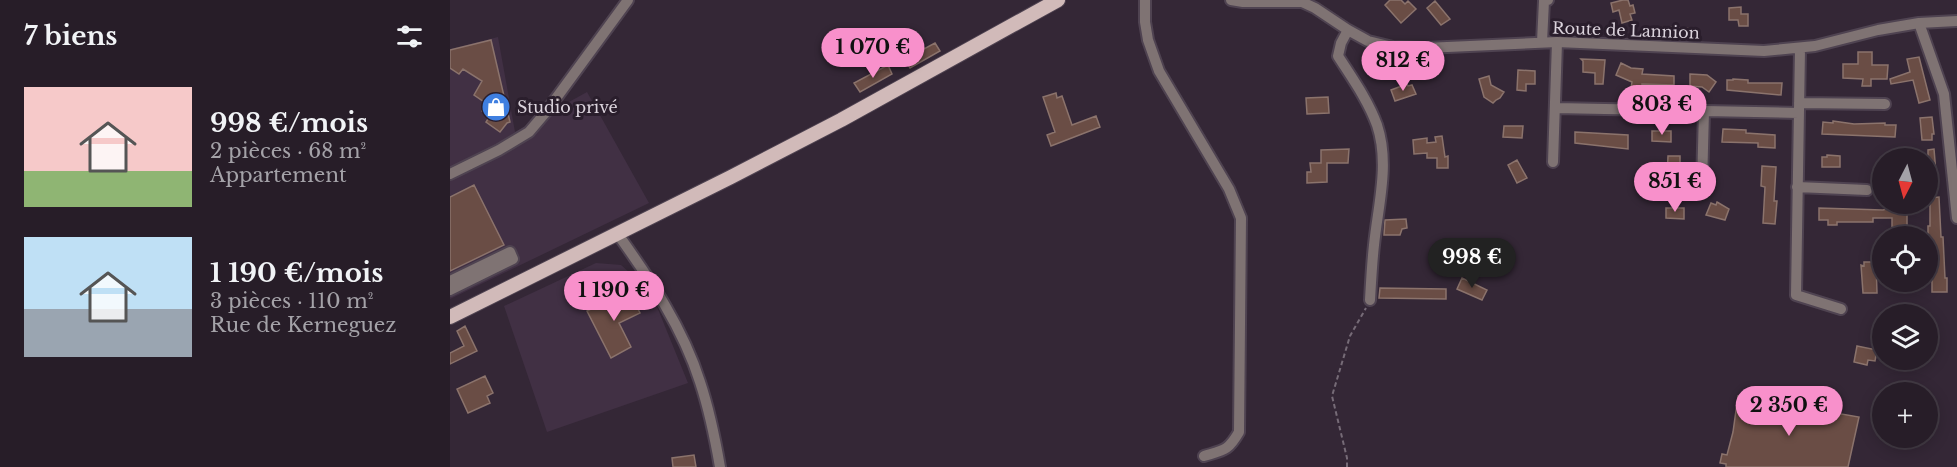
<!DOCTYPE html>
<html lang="fr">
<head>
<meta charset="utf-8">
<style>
	:root { --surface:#271d28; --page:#332a34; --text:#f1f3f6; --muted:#a4a2a8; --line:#433b45; --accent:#f890cb }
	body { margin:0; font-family:"Libre Baskerville",serif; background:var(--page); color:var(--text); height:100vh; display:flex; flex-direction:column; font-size:22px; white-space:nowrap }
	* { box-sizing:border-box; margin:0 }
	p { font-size:20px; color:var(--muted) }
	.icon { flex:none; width:33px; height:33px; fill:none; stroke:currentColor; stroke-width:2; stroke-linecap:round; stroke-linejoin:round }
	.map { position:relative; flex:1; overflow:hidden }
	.side { display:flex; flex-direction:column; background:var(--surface); width:450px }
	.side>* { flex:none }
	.needle { width:39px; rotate:186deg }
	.fabs { position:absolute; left:1422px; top:148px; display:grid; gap:12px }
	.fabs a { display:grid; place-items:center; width:66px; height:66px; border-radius:50%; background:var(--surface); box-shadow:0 3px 15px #0003,0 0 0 2px var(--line); font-size:30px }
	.price { position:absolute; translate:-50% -51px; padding:0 14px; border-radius:21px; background:var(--accent); color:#111; font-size:20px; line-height:39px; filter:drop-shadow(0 2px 3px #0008) }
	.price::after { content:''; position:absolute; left:50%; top:36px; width:18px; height:14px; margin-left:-9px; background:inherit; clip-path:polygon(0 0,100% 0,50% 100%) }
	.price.active { background:#222; color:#fff }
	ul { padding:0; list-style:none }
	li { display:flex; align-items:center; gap:18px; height:150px; padding:0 24px }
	li span { display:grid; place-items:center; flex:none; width:168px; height:120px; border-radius:0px; color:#555 }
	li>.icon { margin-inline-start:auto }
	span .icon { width:72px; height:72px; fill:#fffc; stroke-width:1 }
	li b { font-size:26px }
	h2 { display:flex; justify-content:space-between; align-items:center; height:72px; padding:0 24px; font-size:26px }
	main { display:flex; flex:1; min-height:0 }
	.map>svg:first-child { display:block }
	.built { fill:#413044 }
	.building { fill:#6a4d45; stroke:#8b736c; stroke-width:1.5 }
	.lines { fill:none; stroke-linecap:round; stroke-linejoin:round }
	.minor-casing { stroke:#4f4351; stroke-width:14 }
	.major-casing { stroke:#4f4351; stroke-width:16 }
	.path { stroke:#766b77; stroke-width:2; stroke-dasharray:4.5 3; stroke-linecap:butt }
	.minor { stroke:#7f7373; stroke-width:10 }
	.major { stroke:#d1bab9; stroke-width:14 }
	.labels { text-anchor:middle; stroke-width:6; stroke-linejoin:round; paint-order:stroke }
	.street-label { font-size:16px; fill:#dbd3dc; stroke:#2a1e2c }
	.poi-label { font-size:16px; fill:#dbd3dc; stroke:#2a1e2c; text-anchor:start }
</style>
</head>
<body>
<main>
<section class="side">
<h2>7 biens<svg class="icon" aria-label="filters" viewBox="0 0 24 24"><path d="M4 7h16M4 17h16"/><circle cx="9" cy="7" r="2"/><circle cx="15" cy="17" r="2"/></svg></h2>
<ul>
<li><span style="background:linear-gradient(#f6c9c9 70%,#8fb573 0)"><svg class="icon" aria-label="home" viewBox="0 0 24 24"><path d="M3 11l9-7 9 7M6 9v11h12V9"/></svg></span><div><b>998 €/mois</b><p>2 pièces · 68 m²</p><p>Appartement</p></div></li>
<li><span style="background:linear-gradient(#bfe0f5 60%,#9aa5b1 0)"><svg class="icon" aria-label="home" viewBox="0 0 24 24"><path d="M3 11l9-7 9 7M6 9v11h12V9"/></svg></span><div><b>1 190 €/mois</b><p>3 pièces · 110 m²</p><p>Rue de Kerneguez</p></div></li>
</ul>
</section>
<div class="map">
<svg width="1507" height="467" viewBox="0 0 1507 467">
	<rect width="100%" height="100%" fill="#342736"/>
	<path class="built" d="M 48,37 L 65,132 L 137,92 L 199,203 L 0,299 L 0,49 Z
		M 146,263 L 171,265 L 201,292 L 238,383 L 97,432 L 54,306 Z"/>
	<path class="building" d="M 940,0 L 951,0 L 955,4 L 958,1 L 966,9 L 951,23 L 935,5 Z
		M 1173,0 L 1178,0 L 1180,6 L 1183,5 L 1185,13 L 1180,14 L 1182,20 L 1172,23 L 1169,10 L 1163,12 L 1161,3 Z
		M 985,1 L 1000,19 L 991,25 L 977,8 Z
		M 1291,7 L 1291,14 L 1298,14 L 1298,26 L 1289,26 L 1288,20 L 1279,20 L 1279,8 Z
		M 1213,27 L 1247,29 L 1248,39 L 1217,38 Z
		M 41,40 L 60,122 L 57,123 L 50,132 L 36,122 L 40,116 L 32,111 L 37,104 L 24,95 L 32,81 L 13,69 L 9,74 L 0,68 L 0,50 Z
		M 485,43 L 490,51 L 460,68 L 455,59 Z
		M 1408,52 L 1422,52 L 1422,65 L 1438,65 L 1437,79 L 1421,79 L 1421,86 L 1412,86 L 1413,79 L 1393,78 L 1393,64 L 1408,64 Z
		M 1469,57 L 1480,100 L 1469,103 L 1463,80 L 1441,84 L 1440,79 L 1460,72 L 1457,59 Z
		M 1131,59 L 1155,60 L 1153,84 L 1145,84 L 1145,73 L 1133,72 L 1133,61 Z
		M 1171,63 L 1181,68 L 1193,69 L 1192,74 L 1224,76 L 1224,85 L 1192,84 L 1192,88 L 1181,88 L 1182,82 L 1166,75 Z
		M 438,65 L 442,74 L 410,92 L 404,83 Z
		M 1068,70 L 1085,71 L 1085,84 L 1076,84 L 1076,91 L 1067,90 Z
		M 1240,74 L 1257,75 L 1266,82 L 1259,92 L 1252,87 L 1240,86 Z
		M 1039,76 L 1041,85 L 1054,92 L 1050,98 L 1046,100 L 1043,103 L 1034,97 L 1029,79 Z
		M 1283,79 L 1298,80 L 1298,83 L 1332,83 L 1331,95 L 1277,90 L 1277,80 L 1283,80 Z
		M 957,84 L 958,86 L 962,85 L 966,94 L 945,101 L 941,90 Z
		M 606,93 L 607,98 L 612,96 L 622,125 L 646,116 L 650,127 L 601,146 L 597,135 L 605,132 L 593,97 Z
		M 878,97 L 879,113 L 857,114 L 856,98 Z
		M 1482,117 L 1484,134 L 1482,134 L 1482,140 L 1472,140 L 1470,118 Z
		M 1383,121 L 1404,124 L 1435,123 L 1435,125 L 1446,125 L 1445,137 L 1372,134 L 1373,122 L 1383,123 Z
		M 1054,126 L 1073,126 L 1072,138 L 1053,137 Z
		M 1273,129 L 1296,130 L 1296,133 L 1325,135 L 1325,148 L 1308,147 L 1308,143 L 1272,142 Z
		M 1202,131 L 1221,131 L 1221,142 L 1202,141 Z
		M 1125,132 L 1178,135 L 1178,149 L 1125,143 Z
		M 992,136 L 995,157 L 998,156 L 998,168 L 987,168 L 987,158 L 977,158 L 977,153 L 964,154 L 963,140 L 977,138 L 977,143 L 986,142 L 985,137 Z
		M 899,149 L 898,163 L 877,163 L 877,182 L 857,183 L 857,172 L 861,172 L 860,163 L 871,163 L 871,150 Z
		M 1484,149 L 1486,173 L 1478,176 L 1478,150 Z
		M 1377,155 L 1390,156 L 1390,167 L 1372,167 L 1372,157 L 1377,157 Z
		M 1218,156 L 1230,156 L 1230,175 L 1227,175 L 1227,180 L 1217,180 Z
		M 1067,160 L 1077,178 L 1067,183 L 1058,165 Z
		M 1312,166 L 1326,167 L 1324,201 L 1327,201 L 1325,224 L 1313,223 L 1315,187 L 1311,186 Z
		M 24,185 L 54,245 L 0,271 L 0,197 Z
		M 1489,197 L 1491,237 L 1493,237 L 1495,278 L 1497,278 L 1497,292 L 1482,292 L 1482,254 L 1478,254 L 1478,226 L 1480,226 L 1480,198 Z
		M 1267,202 L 1279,209 L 1275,220 L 1256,215 L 1261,203 L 1266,205 Z
		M 1444,207 L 1457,209 L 1457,227 L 1442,227 L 1442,218 L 1423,218 L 1423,222 L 1387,222 L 1387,225 L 1378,225 L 1378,220 L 1369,220 L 1369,208 L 1433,210 Z
		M 1216,208 L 1234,208 L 1234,219 L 1216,218 Z
		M 956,219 L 957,228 L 952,229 L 950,235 L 934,235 L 935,220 Z
		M 1414,262 L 1426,262 L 1427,293 L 1413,293 L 1411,265 L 1414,266 Z
		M 1012,278 L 1037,290 L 1032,300 L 1007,289 Z
		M 930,288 L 996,289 L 996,299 L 929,298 Z
		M 178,290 L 190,313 L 169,323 L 181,347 L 161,358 L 137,311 Z
		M 15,326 L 27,351 L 0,364 L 0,353 L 14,346 L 7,331 Z
		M 1407,346 L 1427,350 L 1425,361 L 1418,360 L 1417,365 L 1404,362 Z
		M 35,376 L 43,393 L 37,396 L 40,403 L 18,413 L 7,389 Z
		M 1288,396 L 1409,417 L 1398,467 L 1276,467 L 1276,464 L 1270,463 L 1272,454 L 1277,455 L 1283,432 Z
		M 244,455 L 246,467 L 223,467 L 222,458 Z"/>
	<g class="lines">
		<g class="minor-casing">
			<path id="minor" d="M 695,0 L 695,22 L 698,40 L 709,71 L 779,189 L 791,218 L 789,432 C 778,451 774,450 754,456
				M 781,0 L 793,2 L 852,2 L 865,8 L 898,30 L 918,41 L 943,47 L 975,48 L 1107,42 L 1314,51 L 1365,46 L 1428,30 L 1469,23 L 1507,21
				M 1469,23 L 1494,94 L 1507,218
				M 898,30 L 891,43 L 888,56 C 902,78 918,100 927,125 C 940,164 928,205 924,245 C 922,263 921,282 920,300
				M 1092,42 L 1094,1 L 1098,0
				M 1350,49 L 1346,295 L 1391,309
				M 1349,103 L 1435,104
				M 1105,108 L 1349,113
				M 1103,162 L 1107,42
				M 0,174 L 49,150 L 79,132 L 96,112 L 178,0
				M 1252,185 L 1254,111
				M 1347,187 L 1417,190
				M 167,233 C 200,279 233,328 250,382 C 259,409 265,438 270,467
				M 0,281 L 60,252 L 63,259 L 0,290"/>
		</g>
		<g class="major-casing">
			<path id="major" d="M 0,317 L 281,177 L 391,120 L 608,0"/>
		</g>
		<path class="path" d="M 897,467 L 897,458 L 882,396 L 900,336 L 916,308"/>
		<use href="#minor" class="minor"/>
		<use href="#major" class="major"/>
	</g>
	<defs>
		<g id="shop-disc" transform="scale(1.5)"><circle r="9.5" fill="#3f7fe0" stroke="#2a1e2c"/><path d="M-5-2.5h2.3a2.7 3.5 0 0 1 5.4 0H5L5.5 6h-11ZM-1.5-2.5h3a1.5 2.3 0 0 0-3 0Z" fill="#fff"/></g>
	</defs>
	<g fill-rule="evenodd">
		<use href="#shop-disc" x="46" y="107"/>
	</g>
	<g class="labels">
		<g class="street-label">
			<text transform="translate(1176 30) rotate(2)" y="6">Route de Lannion</text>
		</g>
		<g class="poi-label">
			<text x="67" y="113">Studio privé</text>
		</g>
	</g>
</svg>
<div class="fabs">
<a><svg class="needle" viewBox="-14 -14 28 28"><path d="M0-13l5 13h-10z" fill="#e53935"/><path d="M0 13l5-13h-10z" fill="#a4a2a8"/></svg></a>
<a><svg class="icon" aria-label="locate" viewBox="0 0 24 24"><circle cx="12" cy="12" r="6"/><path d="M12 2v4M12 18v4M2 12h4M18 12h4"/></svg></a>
<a><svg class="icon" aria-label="layers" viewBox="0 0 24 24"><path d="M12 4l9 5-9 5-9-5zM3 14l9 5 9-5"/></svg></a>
<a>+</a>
</div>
<b class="price" style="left:423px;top:79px">1 070 €</b>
<b class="price" style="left:953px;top:92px">812 €</b>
<b class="price" style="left:1212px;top:136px">803 €</b>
<b class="price" style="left:1225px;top:213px">851 €</b>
<b class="price active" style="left:1022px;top:289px">998 €</b>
<b class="price" style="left:164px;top:322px">1 190 €</b>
<b class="price" style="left:1339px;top:437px">2 350 €</b>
</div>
</main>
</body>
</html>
